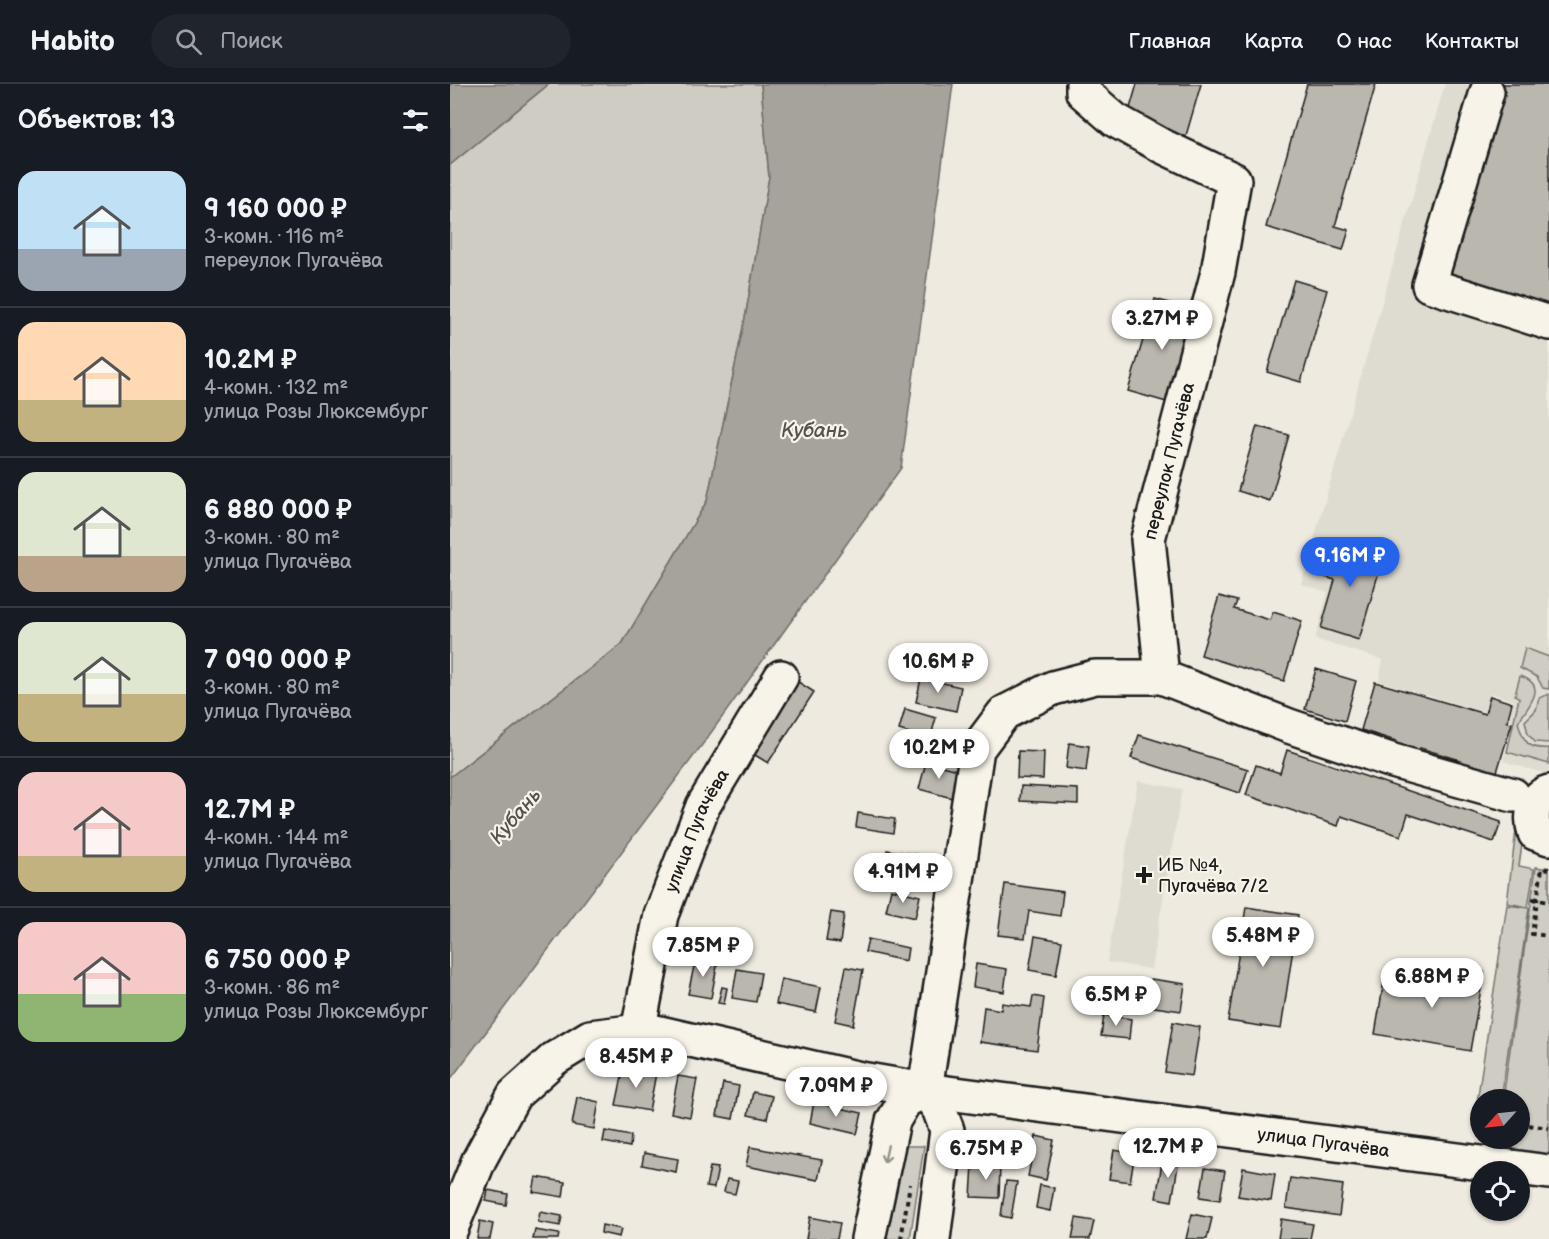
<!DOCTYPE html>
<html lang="ru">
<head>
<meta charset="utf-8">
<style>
	:root { --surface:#171b24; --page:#20242c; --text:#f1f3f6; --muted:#9ea1a6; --line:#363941; --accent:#2563eb }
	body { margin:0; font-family:"Balsamiq Sans",sans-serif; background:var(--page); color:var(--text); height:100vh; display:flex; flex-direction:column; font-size:22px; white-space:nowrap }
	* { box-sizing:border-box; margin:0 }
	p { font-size:20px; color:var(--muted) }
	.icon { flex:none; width:33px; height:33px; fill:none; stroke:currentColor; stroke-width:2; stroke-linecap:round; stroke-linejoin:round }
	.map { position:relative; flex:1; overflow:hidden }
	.side { display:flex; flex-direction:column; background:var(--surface); width:450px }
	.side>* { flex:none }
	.needle { width:39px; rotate:243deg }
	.controls { position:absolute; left:1020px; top:1005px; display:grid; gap:12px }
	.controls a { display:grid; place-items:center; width:60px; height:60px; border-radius:50%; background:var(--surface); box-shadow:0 2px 4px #0004; font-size:30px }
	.price { position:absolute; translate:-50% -51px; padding:0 14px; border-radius:21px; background:#fff; color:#222; font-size:20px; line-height:39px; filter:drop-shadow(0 2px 3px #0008) }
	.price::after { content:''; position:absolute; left:50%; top:36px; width:18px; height:14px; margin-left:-9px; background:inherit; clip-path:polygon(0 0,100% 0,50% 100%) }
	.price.active { background:var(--accent); color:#fff }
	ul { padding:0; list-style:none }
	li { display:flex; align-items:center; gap:18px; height:150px; padding:0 18px }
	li+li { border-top:2px solid var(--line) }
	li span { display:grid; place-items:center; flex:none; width:168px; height:120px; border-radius:18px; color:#555 }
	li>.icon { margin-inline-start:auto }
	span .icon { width:72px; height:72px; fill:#fffc; stroke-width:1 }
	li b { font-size:26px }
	h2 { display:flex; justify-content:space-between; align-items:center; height:72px; padding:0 18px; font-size:26px }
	header { display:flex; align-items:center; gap:36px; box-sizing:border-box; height:84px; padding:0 30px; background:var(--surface); border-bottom:2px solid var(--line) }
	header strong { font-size:28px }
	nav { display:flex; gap:33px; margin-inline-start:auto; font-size:21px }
	.search { width:420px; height:54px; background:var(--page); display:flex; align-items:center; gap:15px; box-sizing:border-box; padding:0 21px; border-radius:33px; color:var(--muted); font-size:22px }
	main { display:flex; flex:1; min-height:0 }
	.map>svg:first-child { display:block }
	.built { fill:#dedbd1 }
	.green { fill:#cfccc3; stroke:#767470; stroke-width:1.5 }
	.water { fill:#a6a39d; stroke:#6f6d69; stroke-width:1.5 }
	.building { fill:#bab7af; stroke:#1c1c1c; stroke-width:1.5 }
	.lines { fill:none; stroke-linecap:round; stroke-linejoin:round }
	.minor-casing { stroke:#1c1c1c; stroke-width:38 }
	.major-casing { stroke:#1c1c1c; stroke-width:38 }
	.path { stroke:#1c1c1c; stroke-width:4; stroke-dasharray:4.5 4.5; stroke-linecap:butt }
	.minor { stroke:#f7f3e8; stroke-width:33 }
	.major { stroke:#f7f3e8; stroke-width:33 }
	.oneway { stroke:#94928c }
	.poi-dot { fill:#1c1c1c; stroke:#f7f3e8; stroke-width:2 }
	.labels { text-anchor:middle; stroke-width:4.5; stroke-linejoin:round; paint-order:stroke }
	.street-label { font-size:18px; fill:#1c1c1c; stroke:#f7f3e8 }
	.poi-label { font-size:18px; fill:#1c1c1c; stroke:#f7f3e8; text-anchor:start }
	.water-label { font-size:20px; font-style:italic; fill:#535250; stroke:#f7f3e8 }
</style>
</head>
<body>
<header>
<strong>Habito</strong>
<div class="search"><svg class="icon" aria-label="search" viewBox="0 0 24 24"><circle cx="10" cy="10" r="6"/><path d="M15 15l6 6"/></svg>Поиск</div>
<nav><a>Главная</a><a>Карта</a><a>О нас</a><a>Контакты</a></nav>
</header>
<main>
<section class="side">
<h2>Объектов: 13<svg class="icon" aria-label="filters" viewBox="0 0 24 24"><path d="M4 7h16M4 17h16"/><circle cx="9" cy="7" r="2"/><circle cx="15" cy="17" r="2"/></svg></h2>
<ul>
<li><span style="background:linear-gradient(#bfe0f5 65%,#9aa5b1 0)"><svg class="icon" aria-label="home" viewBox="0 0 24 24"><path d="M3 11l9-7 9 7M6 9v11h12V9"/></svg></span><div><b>9 160 000 ₽</b><p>3-комн. · 116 m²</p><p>переулок Пугачёва</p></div></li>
<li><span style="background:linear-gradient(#ffd9b3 65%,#c2b280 0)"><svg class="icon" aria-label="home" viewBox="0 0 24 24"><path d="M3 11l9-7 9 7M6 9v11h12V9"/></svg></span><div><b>10.2M ₽</b><p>4-комн. · 132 m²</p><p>улица Розы Люксембург</p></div></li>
<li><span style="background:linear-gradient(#dfe7d0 70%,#b9a48a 0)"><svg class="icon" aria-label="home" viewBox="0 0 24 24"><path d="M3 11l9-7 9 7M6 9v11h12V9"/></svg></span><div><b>6 880 000 ₽</b><p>3-комн. · 80 m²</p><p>улица Пугачёва</p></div></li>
<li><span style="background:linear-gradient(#dfe7d0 60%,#c2b280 0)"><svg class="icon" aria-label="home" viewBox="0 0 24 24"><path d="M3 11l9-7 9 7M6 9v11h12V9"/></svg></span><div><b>7 090 000 ₽</b><p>3-комн. · 80 m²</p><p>улица Пугачёва</p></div></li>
<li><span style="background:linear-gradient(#f6c9c9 70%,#c2b280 0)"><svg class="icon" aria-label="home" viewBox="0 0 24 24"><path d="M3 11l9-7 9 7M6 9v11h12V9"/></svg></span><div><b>12.7M ₽</b><p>4-комн. · 144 m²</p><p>улица Пугачёва</p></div></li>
<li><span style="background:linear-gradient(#f6c9c9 60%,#8fb573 0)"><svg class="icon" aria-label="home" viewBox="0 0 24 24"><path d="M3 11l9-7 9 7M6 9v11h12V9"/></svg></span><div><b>6 750 000 ₽</b><p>3-комн. · 86 m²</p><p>улица Розы Люксембург</p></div></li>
</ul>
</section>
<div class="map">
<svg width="1099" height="1155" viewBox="0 0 1099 1155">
	<rect width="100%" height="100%" fill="#eeeae0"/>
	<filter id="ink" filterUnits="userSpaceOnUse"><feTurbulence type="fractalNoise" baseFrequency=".0167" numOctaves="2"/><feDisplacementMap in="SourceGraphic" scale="12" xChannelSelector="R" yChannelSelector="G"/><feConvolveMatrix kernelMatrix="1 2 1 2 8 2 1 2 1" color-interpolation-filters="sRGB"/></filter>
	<g filter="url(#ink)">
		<path class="built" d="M 995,0 L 1099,0 L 1099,691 L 1053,677 L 1064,639 L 1060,635 L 1064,617 L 1041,609 L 1034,628 L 929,597 L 933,576 L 865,555 L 878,508 L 851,500 Z
			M 688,697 L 732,705 L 701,885 L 657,878 Z"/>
		<path class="green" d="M 99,0 L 311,0 L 319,93 L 296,229 L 257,417 L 172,560 L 0,693 L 0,81 Z
			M 1075,564 L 1099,573 L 1099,605 L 1093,604 L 1087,593 L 1070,584 Z
			M 1070,592 C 1099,601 1079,622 1068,638 C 1073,657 1078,666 1099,664 L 1099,680 L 1057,668 L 1069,614 L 1065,611 Z
			M 1099,610 L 1099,659 L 1085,658 L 1078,650 L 1075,637 L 1086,626 L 1089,614 Z
			M 1070,714 L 1078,716 L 1069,782 L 1084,785 L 1078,823 L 1057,819 Z
			M 1086,783 L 1099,785 L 1099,1071 L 1046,1064 L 1047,1055 L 1070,1054 L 1070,1016 L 1053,1015 Z
			M 1057,821 L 1079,824 L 1051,1015 L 1030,1016 L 1030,1019 L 1027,1018 Z
			M 445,1062 L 474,1062 L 460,1155 L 427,1155 Z"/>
		<path class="water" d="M 0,0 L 99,0 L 0,81 Z
			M 311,0 L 503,0 L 451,384 L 255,657 L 0,996 L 0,693 L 172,560 L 257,417 L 296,229 L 319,93 Z"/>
		<path class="building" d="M 687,0 L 751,0 L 735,55 L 676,38 Z
			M 857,0 L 926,0 L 885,142 L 899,146 L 893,166 L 816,143 Z
			M 1047,0 L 1099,0 L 1099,231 L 1027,204 L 1029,198 L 999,189 L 1005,159 L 1053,2 Z
			M 844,196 L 877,206 L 851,298 L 817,288 Z
			M 705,215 L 747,227 L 720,319 L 678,307 Z
			M 807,342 L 839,351 L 820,417 L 788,407 Z
			M 898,456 L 935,467 L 909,556 L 871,544 L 885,496 L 865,490 L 870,471 L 892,478 Z
			M 769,512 L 787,517 L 784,525 L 820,536 L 823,528 L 852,537 L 834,597 L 751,571 Z
			M 866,585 L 906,597 L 895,637 L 855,625 Z
			M 342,594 L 364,608 L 318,679 L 295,665 Z
			M 471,594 L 511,603 L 506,627 L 466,618 Z
			M 925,598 L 1035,630 L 1040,612 L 1062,619 L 1057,638 L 1062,639 L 1046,691 L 1006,679 L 1007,675 L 970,664 L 967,675 L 943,668 L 946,657 L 911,646 Z
			M 455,625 L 486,634 L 480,655 L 449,646 Z
			M 689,651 L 798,685 L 790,709 L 681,674 Z
			M 619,659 L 639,662 L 636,687 L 616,684 Z
			M 837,666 L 1051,738 L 1044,758 L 958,730 L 951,752 L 891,732 L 888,742 L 796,711 L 806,681 L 830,689 Z
			M 568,667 L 594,668 L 593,695 L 567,694 Z
			M 476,678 L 508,686 L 502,714 L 469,705 Z
			M 571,702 L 628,705 L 628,720 L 570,717 Z
			M 408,729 L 445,735 L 443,749 L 406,743 Z
			M 437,766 L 476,772 L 474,787 L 435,782 Z
			M 555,800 L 613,808 L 610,832 L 579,827 L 575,854 L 548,851 Z
			M 441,805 L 470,812 L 465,834 L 436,827 Z
			M 796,823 L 848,831 L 831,945 L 778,937 Z
			M 381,828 L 394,830 L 390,859 L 376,857 Z
			M 585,852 L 612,857 L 606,891 L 579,886 Z
			M 418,855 L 458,864 L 456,877 L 415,868 Z
			M 246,873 L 268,877 L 261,914 L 238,910 Z
			M 526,880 L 557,885 L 554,908 L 523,903 Z
			M 1001,882 L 1034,888 L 1020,967 L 925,950 L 935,891 L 997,902 Z
			M 396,883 L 413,886 L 403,941 L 385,937 Z
			M 287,885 L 311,889 L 306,918 L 282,914 Z
			M 331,895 L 371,903 L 366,928 L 326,920 Z
			M 701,895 L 735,900 L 731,927 L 698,922 Z
			M 272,903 L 277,904 L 274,920 L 268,919 Z
			M 583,912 L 594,914 L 587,966 L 530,958 L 534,923 L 551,926 L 552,919 L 581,923 Z
			M 654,931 L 681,935 L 679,955 L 651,952 Z
			M 723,938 L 750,943 L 742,992 L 715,988 Z
			M 174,983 L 206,989 L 199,1027 L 166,1021 Z
			M 228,992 L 247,995 L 240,1033 L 221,1029 Z
			M 273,999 L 289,1002 L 283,1035 L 267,1032 Z
			M 303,1008 L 322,1012 L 317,1035 L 298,1031 Z
			M 127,1013 L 149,1018 L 144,1045 L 122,1041 Z
			M 364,1018 L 412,1029 L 407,1050 L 360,1039 Z
			M 155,1047 L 181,1052 L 180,1063 L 153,1058 Z
			M 586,1052 L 604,1056 L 596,1096 L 578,1092 Z
			M 300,1063 L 372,1076 L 368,1096 L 296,1082 Z
			M 664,1066 L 685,1070 L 680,1098 L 659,1095 Z
			M 194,1069 L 228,1075 L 226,1088 L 192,1081 Z
			M 713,1073 L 729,1076 L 722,1117 L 706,1114 Z
			M 523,1080 L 550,1081 L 549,1114 L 521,1113 Z
			M 260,1083 L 268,1084 L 264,1104 L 256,1103 Z
			M 755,1084 L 775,1087 L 770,1116 L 750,1113 Z
			M 793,1084 L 825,1090 L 821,1117 L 788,1112 Z
			M 86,1093 L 115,1098 L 113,1113 L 83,1108 Z
			M 840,1094 L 893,1101 L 889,1132 L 836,1124 Z
			M 277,1095 L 288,1097 L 285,1110 L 274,1108 Z
			M 556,1097 L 567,1098 L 561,1134 L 551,1132 Z
			M 590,1101 L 604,1104 L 600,1127 L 586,1124 Z
			M 38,1106 L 58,1110 L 56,1121 L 36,1117 Z
			M 90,1128 L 112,1132 L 110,1142 L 88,1138 Z
			M 742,1130 L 762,1134 L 757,1155 L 736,1155 Z
			M 360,1133 L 390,1139 L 387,1155 L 356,1155 Z
			M 626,1134 L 644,1137 L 640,1155 L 622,1155 Z
			M 831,1135 L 863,1140 L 860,1155 L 828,1155 Z
			M 30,1137 L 43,1140 L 40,1155 L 27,1155 Z
			M 152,1141 L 171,1145 L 169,1153 L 151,1149 Z
			M 85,1146 L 109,1150 L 108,1155 L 83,1155 Z"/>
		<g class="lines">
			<g class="minor-casing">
				<g id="minor">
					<path d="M 633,0 L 633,8 L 665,36 L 710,61 L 784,96 L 768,188 L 698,455 L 712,593"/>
					<path d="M 1037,8 L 979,201 L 1099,239"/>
					<path d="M 1099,708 C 1082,713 1080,734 1085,749 L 1099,754"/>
					<path id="s1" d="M 188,947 L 211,831 L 253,722 L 331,593"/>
					<path d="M 0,1147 L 29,1076 L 64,1011 L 104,975 L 140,953 L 197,946 L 411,995 L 475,1006 L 527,665 L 554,629 L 603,604 L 645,593 L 712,593 L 839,642 L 943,677 L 1063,711"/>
				</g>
			</g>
			<g class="major-casing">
				<g id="major">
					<path id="s2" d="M 475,1006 L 1099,1088"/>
					<path d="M 475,1006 L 489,1025 L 497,1046 L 483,1155"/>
					<path d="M 418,1155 L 443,1037 L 455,1017 L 475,1006"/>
				</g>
			</g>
			<path class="path" d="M 1099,785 L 1092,784 L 1082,850 L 1099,852
				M 1082,815 L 1099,818
				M 1026,1034 L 1030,1035
				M 1070,1040 L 1099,1044
				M 523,1049 L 570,1053
				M 451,1155 L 460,1100"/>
			<use href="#minor" class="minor"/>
			<use href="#major" class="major"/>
		</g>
		<defs><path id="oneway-shaft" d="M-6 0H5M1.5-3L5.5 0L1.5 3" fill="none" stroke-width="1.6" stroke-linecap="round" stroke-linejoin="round" transform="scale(1.5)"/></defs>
		<use class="oneway" href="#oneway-shaft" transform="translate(436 1070) rotate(102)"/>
	</g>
	<path class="poi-dot" d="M691 782h6v6h6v6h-6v6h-6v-6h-6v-6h6z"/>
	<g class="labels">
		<g class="street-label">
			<text transform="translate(719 377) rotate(-76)" y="6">переулок Пугачёва</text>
			<text dy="6" stroke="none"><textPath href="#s1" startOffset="210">улица Пугачёва</textPath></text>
			<text dy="6" stroke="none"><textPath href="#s2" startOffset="402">улица Пугачёва</textPath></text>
		</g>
		<g class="poi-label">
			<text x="708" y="787">ИБ №4,<tspan x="708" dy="21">Пугачёва 7/2</tspan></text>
		</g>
		<g class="water-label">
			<text x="364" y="353">Кубань</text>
			<text transform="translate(65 732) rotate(-49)" y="7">Кубань</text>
		</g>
	</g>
</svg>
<div class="controls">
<a><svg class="needle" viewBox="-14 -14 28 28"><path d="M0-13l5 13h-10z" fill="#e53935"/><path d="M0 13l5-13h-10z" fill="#9ea1a6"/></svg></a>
<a><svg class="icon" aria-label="locate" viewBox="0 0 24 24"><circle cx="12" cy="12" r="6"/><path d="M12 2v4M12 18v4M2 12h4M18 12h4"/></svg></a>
</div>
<b class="price" style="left:712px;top:267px">3.27M ₽</b>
<b class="price active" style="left:900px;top:504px">9.16M ₽</b>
<b class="price" style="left:488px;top:610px">10.6M ₽</b>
<b class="price" style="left:489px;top:696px">10.2M ₽</b>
<b class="price" style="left:453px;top:820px">4.91M ₽</b>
<b class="price" style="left:813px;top:884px">5.48M ₽</b>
<b class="price" style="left:253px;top:894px">7.85M ₽</b>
<b class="price" style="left:982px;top:925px">6.88M ₽</b>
<b class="price" style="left:666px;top:943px">6.5M ₽</b>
<b class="price" style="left:186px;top:1005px">8.45M ₽</b>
<b class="price" style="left:386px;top:1034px">7.09M ₽</b>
<b class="price" style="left:718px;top:1095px">12.7M ₽</b>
<b class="price" style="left:536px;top:1097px">6.75M ₽</b>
</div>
</main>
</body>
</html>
